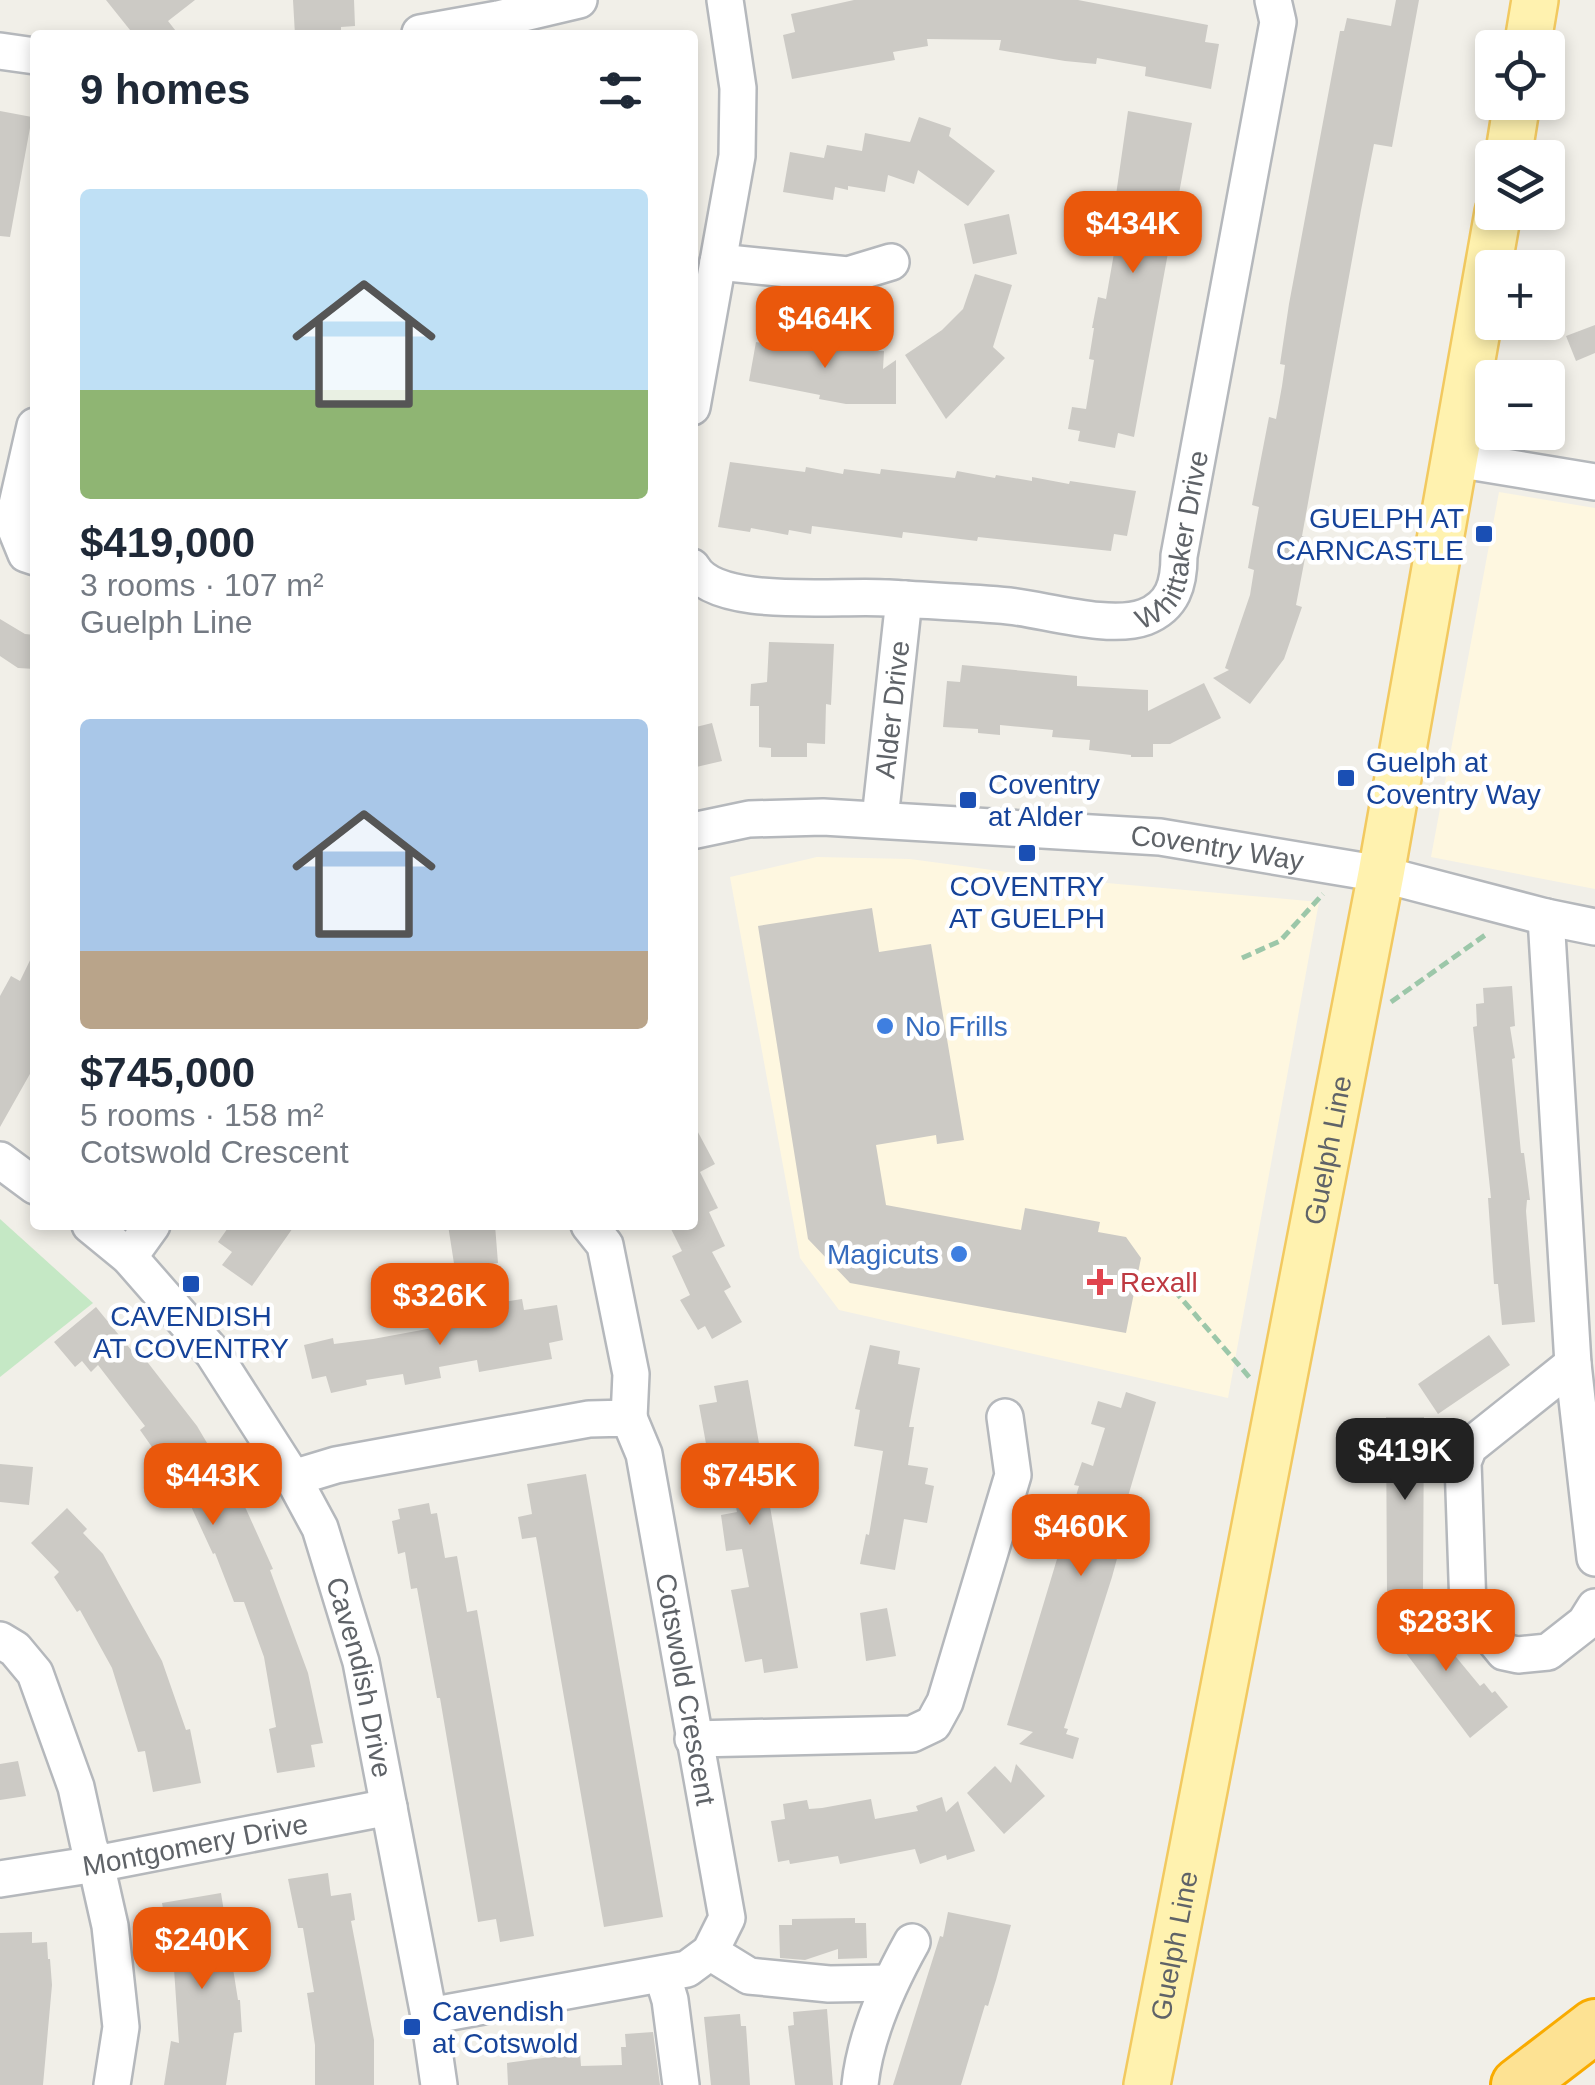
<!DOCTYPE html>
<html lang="en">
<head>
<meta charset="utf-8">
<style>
	:root { --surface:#fff; --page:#f6f6f7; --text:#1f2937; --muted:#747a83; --accent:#ea580c }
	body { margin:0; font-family:Helvetica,sans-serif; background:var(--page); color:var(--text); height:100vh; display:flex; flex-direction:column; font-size:38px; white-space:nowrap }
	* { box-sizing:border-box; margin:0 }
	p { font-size:32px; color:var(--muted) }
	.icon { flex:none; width:55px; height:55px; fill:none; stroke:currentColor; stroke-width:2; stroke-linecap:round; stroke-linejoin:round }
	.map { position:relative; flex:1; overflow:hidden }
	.drawer { position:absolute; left:30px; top:30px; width:668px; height:1200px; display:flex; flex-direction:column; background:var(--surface); border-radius:10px; box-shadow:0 5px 15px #0003 }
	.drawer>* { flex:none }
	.buttons { position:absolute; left:1475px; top:30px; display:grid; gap:20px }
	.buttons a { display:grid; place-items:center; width:90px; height:90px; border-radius:10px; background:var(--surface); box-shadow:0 5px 15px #0003; font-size:50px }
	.price { position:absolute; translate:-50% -85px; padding:0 22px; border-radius:20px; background:var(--accent); color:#fff; font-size:32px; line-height:65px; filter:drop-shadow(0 2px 5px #0008) }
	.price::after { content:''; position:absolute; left:50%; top:60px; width:30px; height:22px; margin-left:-15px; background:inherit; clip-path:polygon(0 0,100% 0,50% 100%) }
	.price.on { background:#222; color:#fff }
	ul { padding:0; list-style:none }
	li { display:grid; align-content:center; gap:20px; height:530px; padding:0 50px }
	li span { display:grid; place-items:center; height:310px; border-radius:10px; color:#555 }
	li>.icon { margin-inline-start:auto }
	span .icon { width:180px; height:180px; fill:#fffc; stroke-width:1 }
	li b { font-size:42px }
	h2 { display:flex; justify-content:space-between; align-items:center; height:120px; padding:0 50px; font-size:42px }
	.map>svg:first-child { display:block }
	.commercial { fill:#fef7e0 }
	.green { fill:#c5e8c5 }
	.building { fill:#cccac5 }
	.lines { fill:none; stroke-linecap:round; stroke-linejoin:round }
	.minor-casing { stroke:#b5b8bc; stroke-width:40 }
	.major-casing { stroke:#f2c960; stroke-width:50 }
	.highway-casing { stroke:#f9ab00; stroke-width:58 }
	.path { stroke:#9cc7a9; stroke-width:5; stroke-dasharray:10 5; stroke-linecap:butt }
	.minor { stroke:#fff; stroke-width:35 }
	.major { stroke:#fff2af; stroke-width:45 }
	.highway { stroke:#fde293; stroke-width:52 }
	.transit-dot { fill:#1a4fb4; stroke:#fff; stroke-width:4 }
	.shop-dot { fill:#3f7fe0; stroke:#fff; stroke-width:4 }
	.health-dot { fill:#e0444e; stroke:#fff; stroke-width:4 }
	.labels { text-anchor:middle; stroke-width:9; stroke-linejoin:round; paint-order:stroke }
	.transit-label { font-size:28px; fill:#164399; stroke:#fff; text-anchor:start }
	.street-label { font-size:28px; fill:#5f6368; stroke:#fff }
	.shop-label { font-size:28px; fill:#366cbe; stroke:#fff; text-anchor:start }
	.health-label { font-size:28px; fill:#be3a42; stroke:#fff; text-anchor:start }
</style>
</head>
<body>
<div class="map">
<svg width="1595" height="2085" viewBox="0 0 1595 2085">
	<rect width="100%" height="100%" fill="#f1efe8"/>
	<path class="commercial" d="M 1499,492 L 1595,508 L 1595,889 L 1431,857 Z
		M 817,857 L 910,859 L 1051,878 L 1319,902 L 1228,1398 L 839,1310 L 800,1258 L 730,877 Z"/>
	<path class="green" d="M 0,1219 L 93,1303 L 0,1377 Z"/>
	<path class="building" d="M 106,0 L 195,0 L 168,21 L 179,35 L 134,35 Z
		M 293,0 L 354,0 L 355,26 L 341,27 L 341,35 L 295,35 Z
		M 854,0 L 1078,0 L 1208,25 L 1205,42 L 1219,44 L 1211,89 L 1145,76 L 1146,67 L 1097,58 L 1096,64 L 1065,61 L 999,50 L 1001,40 L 927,39 L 928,46 L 893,52 L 895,60 L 792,79 L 783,35 L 795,32 L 791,14 Z
		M 1396,0 L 1419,0 L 1392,147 L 1374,144 L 1361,210 L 1302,536 L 1309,537 L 1296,605 L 1302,607 L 1284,659 L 1250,704 L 1213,678 L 1229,670 L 1225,668 L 1250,595 L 1254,570 L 1248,568 L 1259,507 L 1252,505 L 1269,417 L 1276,419 L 1282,386 L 1285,365 L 1280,364 L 1289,304 L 1340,31 L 1344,31 L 1347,18 L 1391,26 Z
		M 0,111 L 32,117 L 10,237 L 0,236 Z
		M 1128,111 L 1192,123 L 1134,437 L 1118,433 L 1115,448 L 1078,441 L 1080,431 L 1068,429 L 1072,407 L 1086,409 L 1094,360 L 1089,359 L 1094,328 L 1092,328 L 1098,297 L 1106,299 L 1120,219 L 1107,216 L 1111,194 L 1116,195 Z
		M 919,117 L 951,128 L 949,136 L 995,171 L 968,206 L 918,170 L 914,184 L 888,175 L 885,192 L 848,186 L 848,190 L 835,187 L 833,200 L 783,192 L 790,152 L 824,158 L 827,145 L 862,151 L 865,133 L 910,142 Z
		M 1009,214 L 1017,254 L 973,264 L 964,224 Z
		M 975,274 L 1012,285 L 993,347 L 1005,358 L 946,419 L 905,355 L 942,330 L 963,309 Z
		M 1595,325 L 1595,353 L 1576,361 L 1566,336 Z
		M 769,332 L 858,350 L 884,351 L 883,369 L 896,360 L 896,404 L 846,404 L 819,399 L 820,395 L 749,381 L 756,342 L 767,344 Z
		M 730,462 L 805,472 L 806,467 L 843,474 L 844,469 L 880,474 L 881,469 L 955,478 L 957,471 L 995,478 L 996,475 L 1032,481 L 1032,477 L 1069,484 L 1070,481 L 1136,491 L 1127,536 L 1114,534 L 1111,551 L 978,537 L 977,541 L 903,532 L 902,538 L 812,526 L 811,534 L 789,530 L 788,535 L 751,528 L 750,532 L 718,527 Z
		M 0,619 L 25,634 L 35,635 L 35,669 L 18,668 L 0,656 Z
		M 769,642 L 834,644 L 831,705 L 826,704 L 825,744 L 807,743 L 807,757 L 771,757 L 771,748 L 759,747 L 759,706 L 750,706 L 751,684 L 767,682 Z
		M 962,665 L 1077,676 L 1077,686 L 1148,690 L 1148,711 L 1204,683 L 1221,718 L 1170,744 L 1153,744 L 1153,757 L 1131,757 L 1131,755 L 1089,750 L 1090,740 L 1052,737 L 1053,730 L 1000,725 L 1000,735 L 978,733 L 978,729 L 943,727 L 947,681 L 960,682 Z
		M 712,723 L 722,761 L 692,768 L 692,728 Z
		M 872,908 L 879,952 L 931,944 L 964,1140 L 937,1144 L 936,1135 L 876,1145 L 886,1205 L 1021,1230 L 1025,1208 L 1100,1222 L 1098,1232 L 1126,1237 L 1141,1258 L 1126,1333 L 850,1283 L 808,1239 L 758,926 Z
		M 35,950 L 35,1065 L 0,1127 L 0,996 L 11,976 L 20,981 Z
		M 1512,986 L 1515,1026 L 1510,1027 L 1515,1058 L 1512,1059 L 1521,1153 L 1524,1153 L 1530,1200 L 1527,1200 L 1526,1211 L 1535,1322 L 1502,1325 L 1498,1284 L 1494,1284 L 1488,1198 L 1491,1198 L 1473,1027 L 1477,1026 L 1476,1004 L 1484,1003 L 1483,988 Z
		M 692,1121 L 715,1164 L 700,1172 L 718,1208 L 709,1212 L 725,1246 L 712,1252 L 731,1287 L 724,1291 L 742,1322 L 712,1339 L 705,1326 L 698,1330 L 680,1300 L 690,1295 L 672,1256 L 682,1251 L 669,1225 L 692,1225 Z
		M 230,1225 L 295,1225 L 252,1286 L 222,1265 L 232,1252 L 218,1242 Z
		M 448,1225 L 495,1225 L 498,1263 L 455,1270 Z
		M 522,1299 L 524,1310 L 557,1305 L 563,1340 L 549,1343 L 552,1359 L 479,1372 L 477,1360 L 439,1367 L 441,1378 L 405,1385 L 403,1374 L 366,1380 L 367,1385 L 331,1393 L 326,1376 L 312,1379 L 304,1345 L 333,1338 L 334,1344 L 373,1339 L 498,1316 L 496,1303 Z
		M 96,1307 L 141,1362 L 145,1359 L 197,1426 L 246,1509 L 273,1569 L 270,1570 L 308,1673 L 323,1743 L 311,1745 L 315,1767 L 277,1773 L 269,1729 L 276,1727 L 264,1657 L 244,1602 L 234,1602 L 215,1553 L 213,1554 L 183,1489 L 162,1454 L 159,1457 L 140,1430 L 145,1426 L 98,1365 L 91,1372 L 82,1361 L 75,1367 L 54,1342 Z
		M 1489,1335 L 1510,1365 L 1438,1414 L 1418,1384 Z
		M 870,1345 L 900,1351 L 898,1364 L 920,1368 L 909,1427 L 914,1427 L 908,1465 L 928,1468 L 925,1484 L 934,1486 L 927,1523 L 904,1519 L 895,1570 L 860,1564 L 866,1534 L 869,1535 L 883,1451 L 854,1446 L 860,1410 L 855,1409 Z
		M 748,1380 L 798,1668 L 764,1673 L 762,1659 L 745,1662 L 731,1590 L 749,1587 L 742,1549 L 726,1551 L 721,1515 L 737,1512 L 729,1474 L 712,1477 L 699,1405 L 717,1402 L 714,1386 Z
		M 1126,1392 L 1156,1402 L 1121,1520 L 1127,1522 L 1112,1577 L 1064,1728 L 1068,1729 L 1066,1734 L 1079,1738 L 1073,1759 L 1019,1744 L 1033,1732 L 1007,1725 L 1079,1486 L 1074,1485 L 1082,1462 L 1093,1466 L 1105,1428 L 1091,1424 L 1098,1401 L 1121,1408 Z
		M 1386,1417 L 1424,1417 L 1423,1591 L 1387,1591 Z
		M 0,1464 L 33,1467 L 29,1505 L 0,1502 Z
		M 586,1474 L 663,1917 L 604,1927 L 537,1542 L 536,1537 L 522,1539 L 518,1517 L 532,1514 L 527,1484 Z
		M 429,1503 L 431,1514 L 437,1513 L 445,1558 L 457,1556 L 467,1612 L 477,1610 L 534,1936 L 500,1942 L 496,1919 L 478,1922 L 440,1698 L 437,1698 L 417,1588 L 411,1589 L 405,1552 L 398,1554 L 392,1521 L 400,1519 L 398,1509 Z
		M 67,1508 L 87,1529 L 83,1533 L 103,1554 L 162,1661 L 186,1730 L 190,1729 L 201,1783 L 153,1792 L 145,1751 L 138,1752 L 112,1668 L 80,1610 L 77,1612 L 54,1577 L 59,1572 L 31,1543 Z
		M 1414,1606 L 1480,1686 L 1484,1683 L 1492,1693 L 1495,1691 L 1508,1707 L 1470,1738 L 1387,1628 Z
		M 887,1608 L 896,1656 L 866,1661 L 860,1613 Z
		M 18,1761 L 26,1796 L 0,1800 L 0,1764 Z
		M 1016,1764 L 1045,1796 L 1004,1834 L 967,1793 L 995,1766 L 1011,1783 Z
		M 942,1797 L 946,1812 L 958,1801 L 975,1851 L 947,1860 L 946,1855 L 920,1864 L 915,1849 L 840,1864 L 838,1856 L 790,1864 L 789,1860 L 778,1862 L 771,1821 L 785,1819 L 783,1804 L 807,1800 L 809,1809 L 822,1808 L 871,1799 L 875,1819 L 918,1811 L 916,1806 Z
		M 328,1873 L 331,1896 L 351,1893 L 355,1920 L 351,1921 L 374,2040 L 374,2085 L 315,2085 L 315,2045 L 307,1993 L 314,1992 L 303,1928 L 298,1928 L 288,1879 Z
		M 221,1893 L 238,2000 L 240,2000 L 242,2032 L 234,2033 L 226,2085 L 164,2085 L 171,2041 L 179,2043 L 174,1969 L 162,1903 Z
		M 948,1912 L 1011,1925 L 996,1980 L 988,2006 L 985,2005 L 961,2085 L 893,2085 L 940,1936 L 943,1937 Z
		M 855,1918 L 855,1923 L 866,1923 L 867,1958 L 838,1959 L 838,1949 L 805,1960 L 780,1958 L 779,1925 L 792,1925 L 792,1919 Z
		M 32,1932 L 32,1943 L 47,1942 L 48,1959 L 50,1959 L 52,1985 L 43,2085 L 0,2085 L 0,1933 Z
		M 827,2009 L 833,2085 L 795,2085 L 788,2026 L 794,2025 L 793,2012 Z
		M 740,2014 L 741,2026 L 746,2026 L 750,2085 L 711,2085 L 704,2017 Z
		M 653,2032 L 660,2085 L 508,2085 L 507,2063 L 580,2053 L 581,2066 L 622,2065 L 621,2047 L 626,2047 L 625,2034 Z"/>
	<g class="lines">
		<g class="minor-casing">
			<g id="minor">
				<path d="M 420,33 L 498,19 L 579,0"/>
				<path d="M 0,51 L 35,56"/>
				<path d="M 718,262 L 848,275 L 891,262"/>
				<path d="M 692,407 L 737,156 L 738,88 L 725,0"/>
				<path d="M 35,426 L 13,522 L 26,554 L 35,557"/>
				<path d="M 1456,459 L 1595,482"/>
				<path id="s1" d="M 692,567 C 716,611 842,594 888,598 C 928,601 969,602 1009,606 C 1046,610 1110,630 1145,617 C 1173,606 1179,584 1179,556 L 1278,22 L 1273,0"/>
				<path id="s2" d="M 880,819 L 904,599"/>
				<path id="s3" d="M 692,831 L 749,819 L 823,817 L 1160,837 L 1381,874 L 1546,917 L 1595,927"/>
				<path d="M 1546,917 L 1573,1364 L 1595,1558"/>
				<path d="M 0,1160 L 35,1186"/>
				<path id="s4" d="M 90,1225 L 129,1257 L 213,1353 L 293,1478 L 320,1528 L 361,1662 L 429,2016 L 439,2085"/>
				<path d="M 589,1225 L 605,1245 L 631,1374 L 629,1418"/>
				<path d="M 129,1257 L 152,1225"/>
				<path d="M 1573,1364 L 1469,1447 L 1463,1462 L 1468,1608 L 1504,1652 L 1518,1655 L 1548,1652 L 1585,1623 L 1595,1607"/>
				<path id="s5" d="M 293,1478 L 336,1465 L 589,1419 L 629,1418 L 644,1454 L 727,1918 L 710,1952 L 687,1969 L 429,2016"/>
				<path d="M 0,1640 L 15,1649 L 35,1673 L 76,1787 L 89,1846 L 96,1864 L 110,1926 L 121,2027 L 112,2085"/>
				<path d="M 693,1739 L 912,1734 L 933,1724 L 945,1702 L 1013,1475 L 1005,1417"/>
				<path id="s6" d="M 0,1879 L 96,1864 L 389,1807"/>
				<path d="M 710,1952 L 749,1976 L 829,1984 L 889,1983"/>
				<path d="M 662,1974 L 670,2000 L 681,2085"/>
				<path d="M 860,2085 C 865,2035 888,1985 912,1942"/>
			</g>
		</g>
		<g class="major-casing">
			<g id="major">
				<path d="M 1527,48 L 1535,0"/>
				<path d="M 1508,158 L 1517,102"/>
				<path id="s7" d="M 1147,2085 L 1381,874 L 1498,212"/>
			</g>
		</g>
		<g class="highway-casing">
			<path id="highway" d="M 1518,2085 L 1595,2026"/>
		</g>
		<path class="path" d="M 1242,958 L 1280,941 L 1323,894
			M 1391,1002 L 1488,933
			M 1174,1290 L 1250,1378"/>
		<use href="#minor" class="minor"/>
		<use href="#major" class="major"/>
		<use href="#highway" class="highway"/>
	</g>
	<g class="transit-dot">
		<rect x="1474" y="524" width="20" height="20" rx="5"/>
		<rect x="1336" y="768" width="20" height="20" rx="5"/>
		<rect x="958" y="790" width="20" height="20" rx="5"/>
		<rect x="1017" y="843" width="20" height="20" rx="5"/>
		<rect x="181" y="1274" width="20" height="20" rx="5"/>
		<rect x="402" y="2017" width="20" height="20" rx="5"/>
	</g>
	<g class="shop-dot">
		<circle cx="885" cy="1026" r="10"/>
		<circle cx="959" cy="1254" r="10"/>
	</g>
	<path class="health-dot" d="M1095 1267h10v10h10v10h-10v10h-10v-10h-10v-10h10z"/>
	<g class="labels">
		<g class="transit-label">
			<text x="1464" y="528" text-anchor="end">GUELPH AT<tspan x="1464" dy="32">CARNCASTLE</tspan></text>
			<text x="1366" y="772">Guelph at<tspan x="1366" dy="32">Coventry Way</tspan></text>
			<text x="988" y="794">Coventry<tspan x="988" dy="32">at Alder</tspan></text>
			<text x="1027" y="896" text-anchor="middle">COVENTRY<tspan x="1027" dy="32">AT GUELPH</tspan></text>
			<text x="191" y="1326" text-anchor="middle">CAVENDISH<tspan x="191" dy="32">AT COVENTRY</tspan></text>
			<text x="432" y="2021">Cavendish<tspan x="432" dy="32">at Cotswold</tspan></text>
		</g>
		<g class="street-label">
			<text dy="10" stroke="none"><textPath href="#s1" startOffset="550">Whittaker Drive</textPath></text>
			<text dy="10" stroke="none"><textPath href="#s2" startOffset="110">Alder Drive</textPath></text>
			<text dy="10" stroke="none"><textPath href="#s3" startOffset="528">Coventry Way</textPath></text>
			<text dy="10" stroke="none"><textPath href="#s7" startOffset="952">Guelph Line</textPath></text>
			<text dy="10" stroke="none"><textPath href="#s4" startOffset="538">Cavendish Drive</textPath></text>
			<text dy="10" stroke="none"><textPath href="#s5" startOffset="620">Cotswold Crescent</textPath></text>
			<text dy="10" stroke="none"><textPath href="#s6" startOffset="198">Montgomery Drive</textPath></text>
			<text dy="10" stroke="none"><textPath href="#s7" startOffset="142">Guelph Line</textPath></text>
		</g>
		<g class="shop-label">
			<text x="905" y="1036">No Frills</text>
			<text x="939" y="1264" text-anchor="end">Magicuts</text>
		</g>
		<g class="health-label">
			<text x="1120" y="1292">Rexall</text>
		</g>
	</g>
</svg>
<div class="buttons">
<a><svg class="icon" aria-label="locate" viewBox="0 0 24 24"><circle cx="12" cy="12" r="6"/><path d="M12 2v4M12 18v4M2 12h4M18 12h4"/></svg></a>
<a><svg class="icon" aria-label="layers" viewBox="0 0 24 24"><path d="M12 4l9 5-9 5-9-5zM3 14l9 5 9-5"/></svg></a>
<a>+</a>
<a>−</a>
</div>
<b class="price" style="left:1133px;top:276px">$434K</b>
<b class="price" style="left:825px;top:371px">$464K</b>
<b class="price" style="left:440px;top:1348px">$326K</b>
<b class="price on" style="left:1405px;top:1503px">$419K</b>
<b class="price" style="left:213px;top:1528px">$443K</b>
<b class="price" style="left:750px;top:1528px">$745K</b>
<b class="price" style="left:1081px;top:1579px">$460K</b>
<b class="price" style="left:1446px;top:1674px">$283K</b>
<b class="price" style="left:202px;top:1992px">$240K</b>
<section class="drawer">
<h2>9 homes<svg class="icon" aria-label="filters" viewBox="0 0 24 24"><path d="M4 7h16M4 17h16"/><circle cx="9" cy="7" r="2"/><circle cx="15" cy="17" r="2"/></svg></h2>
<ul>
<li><span style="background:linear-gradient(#bfe0f5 65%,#8fb573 0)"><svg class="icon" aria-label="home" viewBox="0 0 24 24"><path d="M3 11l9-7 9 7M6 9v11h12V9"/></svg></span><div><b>$419,000</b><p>3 rooms · 107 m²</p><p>Guelph Line</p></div></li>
<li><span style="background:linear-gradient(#a9c7e8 75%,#b9a48a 0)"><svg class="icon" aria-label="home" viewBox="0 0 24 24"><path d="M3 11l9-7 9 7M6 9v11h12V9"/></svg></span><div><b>$745,000</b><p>5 rooms · 158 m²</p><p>Cotswold Crescent</p></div></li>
</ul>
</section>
</div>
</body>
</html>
